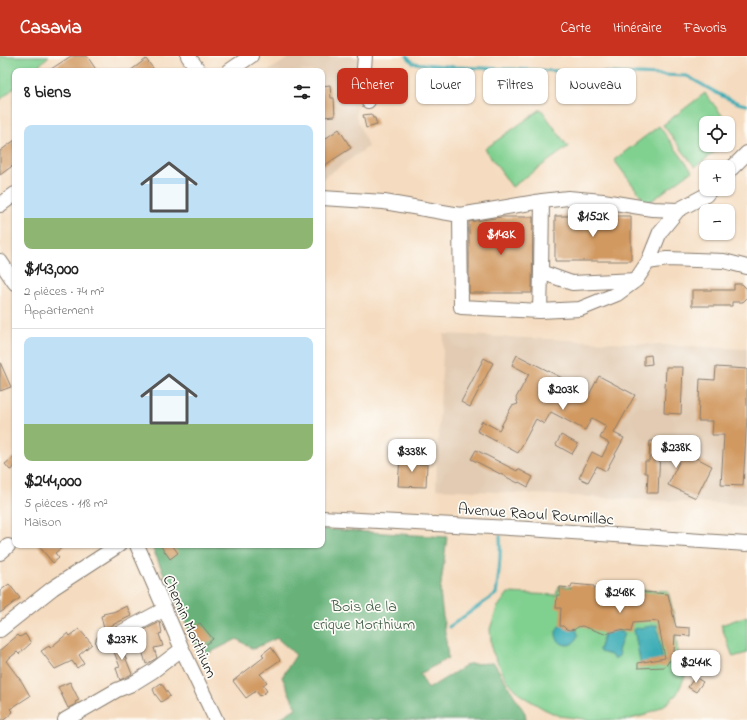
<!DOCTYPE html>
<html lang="fr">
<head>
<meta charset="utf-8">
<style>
	:root { --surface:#fff; --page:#f2f2f2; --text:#222; --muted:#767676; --line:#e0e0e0; --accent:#c8321e }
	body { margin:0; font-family:"Indie Flower",sans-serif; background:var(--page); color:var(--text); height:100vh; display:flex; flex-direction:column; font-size:15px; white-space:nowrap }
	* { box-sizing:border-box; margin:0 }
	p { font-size:13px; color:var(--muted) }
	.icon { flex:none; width:22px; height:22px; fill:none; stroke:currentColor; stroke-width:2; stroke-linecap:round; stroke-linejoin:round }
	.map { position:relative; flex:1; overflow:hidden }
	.drawer { position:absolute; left:12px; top:12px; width:313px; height:480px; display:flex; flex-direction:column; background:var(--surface); border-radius:8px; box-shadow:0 1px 3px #0004 }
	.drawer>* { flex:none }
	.top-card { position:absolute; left:337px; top:12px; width:350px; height:36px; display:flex; gap:8px }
	.controls { position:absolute; left:699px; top:60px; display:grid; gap:8px }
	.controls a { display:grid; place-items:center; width:36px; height:36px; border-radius:8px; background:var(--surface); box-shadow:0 1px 3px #0004; font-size:20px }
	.price { position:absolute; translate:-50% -34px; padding:0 9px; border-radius:8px; background:#fff; color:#222; font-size:13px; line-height:26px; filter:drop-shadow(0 1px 2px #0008) }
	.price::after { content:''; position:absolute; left:50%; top:24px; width:12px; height:9px; margin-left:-6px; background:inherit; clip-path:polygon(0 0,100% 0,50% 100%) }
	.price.active { background:var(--accent); color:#fff }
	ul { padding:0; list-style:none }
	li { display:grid; align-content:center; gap:8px; height:212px; padding:0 12px }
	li+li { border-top:1px solid var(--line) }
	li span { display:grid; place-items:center; height:124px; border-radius:8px; color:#555 }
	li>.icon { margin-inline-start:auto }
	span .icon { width:72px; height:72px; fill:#fffc; stroke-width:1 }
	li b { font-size:17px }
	h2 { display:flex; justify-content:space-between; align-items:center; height:48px; padding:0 12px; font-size:17px }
	.tag { padding:0 14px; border-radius:8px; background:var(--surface); box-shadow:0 1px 3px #0004; font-size:14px; line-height:36px }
	.tag.active { background:var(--accent); color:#fff }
	header { display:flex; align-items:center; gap:24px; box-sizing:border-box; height:56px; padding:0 20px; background:var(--accent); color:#fff }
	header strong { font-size:19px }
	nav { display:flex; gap:22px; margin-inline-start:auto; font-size:14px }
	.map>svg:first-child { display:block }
	.built { fill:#e2cbb2 }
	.green { fill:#80d090; stroke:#4e7656 }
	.forest { fill:#68b27a; stroke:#42674b }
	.water { fill:#3bacb5; stroke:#2c6468 }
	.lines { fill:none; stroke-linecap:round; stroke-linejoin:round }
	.stream { stroke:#3bacb5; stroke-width:3 }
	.building { fill:#d19960 }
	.minor-casing { stroke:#887c6e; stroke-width:16 }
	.minor { stroke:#fff; stroke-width:14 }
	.labels { text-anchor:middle; stroke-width:3.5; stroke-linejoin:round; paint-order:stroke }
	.street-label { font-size:16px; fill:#1c1c1c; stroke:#fdfcf7 }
	.park-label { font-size:16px; fill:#3f5b45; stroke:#fdfcf7 }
</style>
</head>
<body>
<header>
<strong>Casavia</strong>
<nav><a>Carte</a><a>Itinéraire</a><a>Favoris</a></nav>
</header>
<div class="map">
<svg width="747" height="664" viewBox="0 0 747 664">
	<rect width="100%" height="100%" fill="#fdfcf7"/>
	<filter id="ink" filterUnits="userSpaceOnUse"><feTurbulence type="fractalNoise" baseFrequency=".025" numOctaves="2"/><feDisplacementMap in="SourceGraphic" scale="8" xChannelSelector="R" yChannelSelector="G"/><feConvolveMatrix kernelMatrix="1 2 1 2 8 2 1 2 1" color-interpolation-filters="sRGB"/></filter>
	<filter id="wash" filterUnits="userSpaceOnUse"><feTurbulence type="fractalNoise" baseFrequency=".012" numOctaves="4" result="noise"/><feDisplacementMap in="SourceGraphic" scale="16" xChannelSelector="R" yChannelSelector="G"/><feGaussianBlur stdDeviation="0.9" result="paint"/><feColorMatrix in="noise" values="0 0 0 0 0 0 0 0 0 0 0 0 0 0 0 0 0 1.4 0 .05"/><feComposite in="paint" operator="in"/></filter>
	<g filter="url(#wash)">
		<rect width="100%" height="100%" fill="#f5dcc0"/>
		<path class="built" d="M 292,0 L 353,0 L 352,1 L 361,2 L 356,60 L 368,91 L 322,123 L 322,15 L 268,15 Z
			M 444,278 L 747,293 L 747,449 L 436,433 L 437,400 Z"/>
		<path class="green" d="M 0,0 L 49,0 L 33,15 L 15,15 L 15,31 L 0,44 Z
			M 705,37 L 728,67 L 706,67 L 706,89 L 724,89 L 695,111 L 663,69 Z
			M 541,53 L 568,91 L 512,131 L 485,93 Z
			M 659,70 L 692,115 L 647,148 L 614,104 Z
			M 559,530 L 668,535 L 675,564 L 678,604 L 689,611 L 677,638 L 666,648 L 646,659 L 626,664 L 592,664 L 559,660 L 544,653 L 522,640 L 506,623 L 492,595 L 490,573 L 497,552 L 508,537 L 556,539 Z
			M 747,560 L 747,597 L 733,601 L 721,569 Z"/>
		<path class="forest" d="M 322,473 L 447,481 L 440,536 L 448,602 L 420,618 L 428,633 L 468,608 L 494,607 L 525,657 L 526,664 L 277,664 L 296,652 L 282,621 L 296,599 L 277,582 L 253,593 L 237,583 L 201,601 L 151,489 L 322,489 Z"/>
		<path class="water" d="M 562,568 L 575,572 C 578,576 579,580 576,584 C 566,598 546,579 562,568 Z
			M 657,569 L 663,606 L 641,610 L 634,573 Z
			M 606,572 L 624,577 L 618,595 L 620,597 L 619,600 L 616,602 L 613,602 L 611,599 L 600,596 L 599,594 Z"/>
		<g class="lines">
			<path class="stream" d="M 407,0 L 413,7 L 456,11 L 687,20 C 700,27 734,49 747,49
				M 449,571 L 496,538 C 499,519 501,499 500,480"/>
		</g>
		<g id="blocks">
			<path class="building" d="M 71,0 L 87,0 L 97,15 L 48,15 Z
				M 146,3 L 155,15 L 130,15 Z
				M 391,21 L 392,33 L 376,35 L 375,24 Z
				M 330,29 L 331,42 L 334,42 L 335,60 L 322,61 L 322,30 Z
				M 371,58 L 373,62 L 375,62 L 377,69 L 366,72 L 363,59 Z
				M 339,73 L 351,92 L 322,111 L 322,85 Z
				M 15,84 L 15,108 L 0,119 L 0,95 Z
				M 555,160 L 631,160 L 631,205 L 555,205 Z
				M 502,161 L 533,161 L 532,237 L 469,237 L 469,166 Z
				M 734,228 L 742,228 L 747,233 L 747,242 L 743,246 L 732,246 L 732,250 L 692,250 L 692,234 L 734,234 Z
				M 517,299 L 568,325 L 567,328 L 589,339 L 599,320 L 635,339 L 614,377 L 624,382 L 606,415 L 597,410 L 588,426 L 579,422 L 592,396 L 602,401 L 609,387 L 600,382 L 606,370 L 592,362 L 585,374 L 551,356 L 544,368 L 536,363 L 518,397 L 477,375 L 482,365 L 499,374 L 512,350 L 518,348 L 516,342 L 529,318 L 512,309 Z
				M 651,299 L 652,308 L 644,309 L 644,300 Z
				M 484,302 L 493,307 L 470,351 L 461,346 Z
				M 0,306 L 11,331 L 0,335 Z
				M 666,311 L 683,311 L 681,358 L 664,357 Z
				M 716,311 L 747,313 L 747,360 L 743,430 L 721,429 L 724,379 L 712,379 L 713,365 L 698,365 L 700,323 L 715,324 Z
				M 561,379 L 578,388 L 572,398 L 556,389 Z
				M 650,385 L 664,385 L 712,410 L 696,442 L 668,429 L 679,406 L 660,396 L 658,437 L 647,437 L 648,417 L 645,417 L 645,405 L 649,405 Z
				M 476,394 L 517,415 L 518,413 L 533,421 L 528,431 L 519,426 L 518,427 L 471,403 Z
				M 15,400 L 15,411 L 10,414 L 5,408 Z
				M 400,401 L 415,402 L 415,408 L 427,408 L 426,431 L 398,430 Z
				M 38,489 L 65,489 L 55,497 L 59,502 L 53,507 Z
				M 160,489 L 172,489 L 178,497 L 170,503 Z
				M 9,528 L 20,542 L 0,557 L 0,535 Z
				M 572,528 L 594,530 L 594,532 L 668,538 L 676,571 L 690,572 L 690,580 L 675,579 L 674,596 L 676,604 L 669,605 L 665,611 L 638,612 L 638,607 L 665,602 L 658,565 L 633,567 L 631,576 L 620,574 L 605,578 L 582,570 L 578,571 L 575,573 L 570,574 L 566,573 L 563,570 L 560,570 L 561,552 L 556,552 L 557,539 L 560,539 L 560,531 L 571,532 Z
				M 127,550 L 131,560 L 104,573 L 101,560 L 104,559 L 103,558 L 112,556 L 113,556 Z
				M 160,566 L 162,577 L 159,578 L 163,590 L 154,592 L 157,602 L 150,606 L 146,608 L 140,587 L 141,586 L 138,577 Z
				M 200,567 L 213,583 L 203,591 L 190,575 Z
				M 79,573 L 92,588 L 79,599 L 84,607 L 77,612 L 72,605 L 55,613 L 41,595 L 49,590 L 50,592 L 68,577 L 70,580 Z
				M 25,578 L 31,587 L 19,598 L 17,596 L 6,605 L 22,626 L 30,640 L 10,653 L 13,656 L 4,664 L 0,664 L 0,594 L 18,579 L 20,581 Z
				M 119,587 L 119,588 L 123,587 L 127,597 L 124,598 L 132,618 L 120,624 L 116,612 L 120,611 L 112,591 Z
				M 271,591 L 280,604 L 260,618 L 267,626 L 263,629 L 267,635 L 260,640 L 256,635 L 246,642 L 233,625 L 264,601 L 262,598 Z
				M 695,621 L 703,626 L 696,636 L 688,631 Z
				M 70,626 L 79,644 L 75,646 L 76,648 L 68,652 L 58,631 Z
				M 161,627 L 170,640 L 161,646 L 155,638 L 153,633 Z"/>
		</g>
	</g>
	<g filter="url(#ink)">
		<use href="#blocks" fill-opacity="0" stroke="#887c6e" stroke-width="1"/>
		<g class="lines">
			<g class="minor-casing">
				<path id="minor" d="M 188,0 L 199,15
					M 365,0 L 363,24 L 368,45
					M 229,15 L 251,0
					M 728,116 L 747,97
					M 322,142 L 384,146 L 460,159 L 542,145 L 568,142 L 603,145 L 652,153 L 678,154
					M 0,149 L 15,138
					M 460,159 L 461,251 L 540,255 L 580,253 L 617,238 L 636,224 L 648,206 L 660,176 L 678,154 L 706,139 L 711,133
					M 0,205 L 15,227
					M 648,206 L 667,203 L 724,205 L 747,211
					M 541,216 L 572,227 L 636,224
					M 540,255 L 541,216 L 542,145
					M 322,462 L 529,473 L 701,485 L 747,488
					M 137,489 L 182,593 L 216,664
					M 0,497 L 8,490
					M 0,574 L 53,532 L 119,489
					M 103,586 L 165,553
					M 65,664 L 117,634 L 132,628 L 153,615 L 182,593"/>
			</g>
			<use href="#minor" class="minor"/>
		</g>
	</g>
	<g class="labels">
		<g class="street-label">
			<text transform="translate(536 457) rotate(4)" y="6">Avenue Raoul Roumillac</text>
			<text transform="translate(191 570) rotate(66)" y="6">Chemin Morthium</text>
		</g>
		<g class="park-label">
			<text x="364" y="555">Bois de la<tspan x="364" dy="18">crique Morthium</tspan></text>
		</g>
	</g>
</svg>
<div class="controls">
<a><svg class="icon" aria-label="locate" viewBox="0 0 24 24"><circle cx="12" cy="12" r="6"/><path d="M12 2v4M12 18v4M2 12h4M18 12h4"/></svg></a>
<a>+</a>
<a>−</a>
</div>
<b class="price" style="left:593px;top:182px">$152K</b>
<b class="price active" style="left:501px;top:200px">$143K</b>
<b class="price" style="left:563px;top:355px">$203K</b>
<b class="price" style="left:676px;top:413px">$238K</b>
<b class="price" style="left:412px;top:417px">$338K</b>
<b class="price" style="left:620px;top:558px">$248K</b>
<b class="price" style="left:122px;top:605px">$237K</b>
<b class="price" style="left:696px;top:628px">$244K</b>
<div class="top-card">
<a class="tag active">Acheter</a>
<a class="tag">Louer</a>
<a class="tag">Filtres</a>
<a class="tag">Nouveau</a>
</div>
<section class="drawer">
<h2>8 biens<svg class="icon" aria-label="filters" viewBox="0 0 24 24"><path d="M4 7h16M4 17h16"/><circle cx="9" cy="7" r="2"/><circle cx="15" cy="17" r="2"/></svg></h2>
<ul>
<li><span style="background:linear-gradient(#bfe0f5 75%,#8fb573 0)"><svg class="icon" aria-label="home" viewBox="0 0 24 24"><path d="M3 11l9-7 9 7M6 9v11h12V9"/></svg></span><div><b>$143,000</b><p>2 pièces · 74 m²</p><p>Appartement</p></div></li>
<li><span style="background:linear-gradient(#bfe0f5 70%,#8fb573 0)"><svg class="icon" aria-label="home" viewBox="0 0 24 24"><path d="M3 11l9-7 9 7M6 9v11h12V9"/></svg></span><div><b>$244,000</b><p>5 pièces · 118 m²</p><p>Maison</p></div></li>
</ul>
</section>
</div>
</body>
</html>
